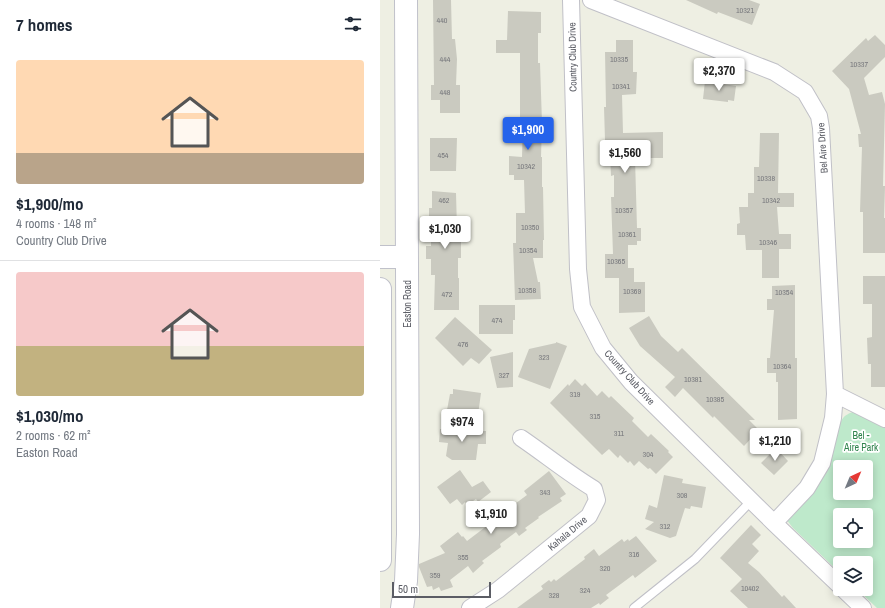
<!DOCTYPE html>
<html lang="en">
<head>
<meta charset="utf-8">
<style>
	:root { --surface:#fff; --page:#f2f2f3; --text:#1f2937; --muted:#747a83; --line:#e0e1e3; --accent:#2563eb }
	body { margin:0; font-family:"Archivo Narrow",sans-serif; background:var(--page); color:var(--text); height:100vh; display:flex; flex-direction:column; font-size:15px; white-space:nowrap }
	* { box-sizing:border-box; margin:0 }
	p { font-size:13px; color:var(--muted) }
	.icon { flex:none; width:22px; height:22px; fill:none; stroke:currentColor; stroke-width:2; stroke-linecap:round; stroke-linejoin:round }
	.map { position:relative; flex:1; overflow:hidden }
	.drawer { display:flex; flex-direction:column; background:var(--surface); width:380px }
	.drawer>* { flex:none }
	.needle { width:26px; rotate:44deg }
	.fabs { position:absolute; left:453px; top:460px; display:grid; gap:8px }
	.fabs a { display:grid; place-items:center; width:40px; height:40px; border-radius:4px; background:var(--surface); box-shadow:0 2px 10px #0003; font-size:20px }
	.scale { position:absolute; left:12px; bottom:10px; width:99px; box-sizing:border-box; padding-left:4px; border:2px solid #5b5d65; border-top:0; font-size:11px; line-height:14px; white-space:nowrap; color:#5b5d65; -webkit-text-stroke:3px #fff; paint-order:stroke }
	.price { position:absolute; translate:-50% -34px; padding:0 9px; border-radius:4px; background:#fff; color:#222; font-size:13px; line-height:26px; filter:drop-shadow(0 1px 2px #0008) }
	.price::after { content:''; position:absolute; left:50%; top:24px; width:12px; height:9px; margin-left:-6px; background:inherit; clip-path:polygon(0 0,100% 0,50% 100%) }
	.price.selected { background:var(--accent); color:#fff }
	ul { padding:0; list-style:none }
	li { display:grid; align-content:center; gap:8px; height:212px; padding:0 16px }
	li+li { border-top:1px solid var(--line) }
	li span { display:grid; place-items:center; height:124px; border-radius:4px; color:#555 }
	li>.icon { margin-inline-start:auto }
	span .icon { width:72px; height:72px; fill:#fffc; stroke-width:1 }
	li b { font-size:17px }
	h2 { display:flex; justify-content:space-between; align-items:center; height:48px; padding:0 16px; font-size:17px }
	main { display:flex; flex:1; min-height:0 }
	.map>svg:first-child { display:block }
	.green { fill:#bee9cb; fill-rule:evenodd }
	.building { fill:#cacac0 }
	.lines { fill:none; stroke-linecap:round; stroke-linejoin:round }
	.service-casing { stroke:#c0c0c7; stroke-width:10 }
	.minor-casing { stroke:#c0c0c7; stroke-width:18 }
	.secondary-casing { stroke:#c0c1ca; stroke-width:24 }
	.service { stroke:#fff; stroke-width:8 }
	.minor { stroke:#fff; stroke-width:16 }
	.secondary { stroke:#fff; stroke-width:22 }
	.labels { text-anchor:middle; stroke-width:3.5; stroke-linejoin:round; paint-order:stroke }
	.number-label { font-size:8px; fill:#77787c }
	.street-label { font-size:10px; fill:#5b5d65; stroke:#fff }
	.park-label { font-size:10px; fill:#2e824b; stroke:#fff }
</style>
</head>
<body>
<main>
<section class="drawer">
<h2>7 homes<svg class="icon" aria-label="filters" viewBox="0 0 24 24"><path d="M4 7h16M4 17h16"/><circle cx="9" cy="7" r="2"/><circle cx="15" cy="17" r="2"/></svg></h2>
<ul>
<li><span style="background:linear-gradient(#ffd9b3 75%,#b9a48a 0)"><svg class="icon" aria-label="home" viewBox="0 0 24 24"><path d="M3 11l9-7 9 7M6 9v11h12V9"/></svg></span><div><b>$1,900/mo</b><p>4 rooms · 148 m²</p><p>Country Club Drive</p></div></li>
<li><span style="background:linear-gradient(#f6c9c9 60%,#c2b280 0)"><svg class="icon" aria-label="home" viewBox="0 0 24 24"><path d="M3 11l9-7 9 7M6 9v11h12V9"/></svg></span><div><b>$1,030/mo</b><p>2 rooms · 62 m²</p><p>Easton Road</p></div></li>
</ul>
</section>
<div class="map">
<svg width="505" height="608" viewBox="0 0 505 608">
	<rect width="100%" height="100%" fill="#eeefe3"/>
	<path class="green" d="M 475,411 L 505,424 L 505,608 L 497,608 L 477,589 L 486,589 L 486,563 L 460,563 L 460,573 L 413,528 L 406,519 L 458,431 C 462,418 462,416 475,411 ZM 460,467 L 486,467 L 486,493 L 460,493 ZM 460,515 L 486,515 L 486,541 L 460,541 Z"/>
	<path class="building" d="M 53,0 L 71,0 L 72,39 L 75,39 L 77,59 L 76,85 L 80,85 L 80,113 L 60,113 L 60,100 L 51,100 L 51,85 L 54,85 Z
		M 306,0 L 369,0 L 380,4 L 372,25 L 338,12 L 337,14 Z
		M 128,11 L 161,12 L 161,33 L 158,33 L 158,63 L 160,63 L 162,123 L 161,157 L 162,157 L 162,187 L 163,187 L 164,240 L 163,240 L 163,258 L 153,258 L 158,282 L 160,282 L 161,299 L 135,300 L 133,243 L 136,243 L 136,213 L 145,213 L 144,180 L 134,180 L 134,175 L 129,175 L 129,156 L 142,157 L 143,119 L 140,119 L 140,53 L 116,53 L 116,40 L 127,40 Z
		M 495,35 L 505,45 L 505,57 L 484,78 L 489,95 L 502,92 L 505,104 L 503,186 L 505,186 L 504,218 L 505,218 L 505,253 L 483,253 L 483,212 L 480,212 L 482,147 L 479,147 L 478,134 L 481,134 L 469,89 L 452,71 L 486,38 L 488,41 Z
		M 236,40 L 253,40 L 253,72 L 257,72 L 256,94 L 242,95 L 243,133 L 283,132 L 283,158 L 255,158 L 257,228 L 261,228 L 261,241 L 257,241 L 257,245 L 248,245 L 248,268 L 254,268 L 254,282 L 265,282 L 265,312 L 239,313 L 239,278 L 225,278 L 225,254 L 233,254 L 231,197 L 234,197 L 234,175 L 231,176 L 230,153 L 226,153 L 226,140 L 225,140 L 224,107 L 226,107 L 225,52 L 236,52 Z
		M 325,81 L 356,86 L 354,101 L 348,100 L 348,102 L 323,99 Z
		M 380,133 L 399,133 L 398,193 L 414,193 L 414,207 L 397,207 L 399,234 L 411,234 L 411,249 L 399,249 L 399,278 L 382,278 L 382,250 L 366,250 L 365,235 L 357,235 L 357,224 L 360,223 L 359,207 L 368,207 L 368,193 L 374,193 L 374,167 L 379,167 Z
		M 50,138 L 77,138 L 76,171 L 50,171 Z
		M 52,191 L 76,193 L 77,229 L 81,229 L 81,258 L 78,258 L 78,278 L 79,278 L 79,310 L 54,310 L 55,275 L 51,275 L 51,259 L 46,259 L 46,246 L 51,246 L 51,222 L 49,222 L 49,208 L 52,208 Z
		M 483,276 L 505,276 L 505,387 L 491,387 L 491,364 L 488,364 L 487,338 L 492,337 L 492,304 L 483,304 Z
		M 415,285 L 415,358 L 417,358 L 417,419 L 398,420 L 398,382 L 396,382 L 396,373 L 387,373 L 387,358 L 390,358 L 394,310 L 387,310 L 387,299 L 392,299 L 392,286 Z
		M 99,305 L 135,305 L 135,320 L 133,320 L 133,334 L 99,334 Z
		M 269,316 L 281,336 L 298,352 L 302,348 L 375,420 L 369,420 L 379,430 L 364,446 L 334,416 L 333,418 L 303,388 L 295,397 L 285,387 L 295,377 L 260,346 L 249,328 Z
		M 75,317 L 112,350 L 99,364 L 91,358 L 83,366 L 55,338 Z
		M 176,342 L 187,346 L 170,389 L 138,377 L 149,349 L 176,343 Z
		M 133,352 L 133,387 L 117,388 L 110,357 Z
		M 195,379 L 202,386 L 205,383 L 217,396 L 222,391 L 229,398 L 231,396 L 254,418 L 252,421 L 268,437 L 271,434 L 289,451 L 288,452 L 293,457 L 276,474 L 270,468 L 268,469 L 259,461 L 254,466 L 250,461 L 248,463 L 240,455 L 238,458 L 229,449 L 222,455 L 170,403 L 188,384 L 189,386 Z
		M 73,389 L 101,393 L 98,415 L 67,410 L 70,394 L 73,394 Z
		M 60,429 L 106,431 L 106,444 L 98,444 L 96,460 L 72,460 L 66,456 L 68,443 L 59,442 Z
		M 396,448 L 408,461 L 394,475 L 381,463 Z
		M 80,470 L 92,487 L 103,481 L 111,492 L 98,502 L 96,499 L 87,505 L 85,502 L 82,505 L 77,499 L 70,504 L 57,487 Z
		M 169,471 L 186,494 L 180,498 L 182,501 L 158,517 L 159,518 L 145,528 L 147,530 L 139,536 L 136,532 L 120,544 L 121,547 L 102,561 L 104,563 L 93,573 L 88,566 L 70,580 L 73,587 L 61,591 L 59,587 L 53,590 L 52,586 L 47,587 L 39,567 L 39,564 L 65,553 L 60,546 L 78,532 L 82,537 L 83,536 L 87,541 L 112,522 L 114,523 L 129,512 L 128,509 L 147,495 L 144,491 Z
		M 284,475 L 303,479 L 302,483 L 326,487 L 322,508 L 311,506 L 310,509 L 305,508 L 296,536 L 290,538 L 265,529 L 274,522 L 265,519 L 269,505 L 277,508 Z
		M 371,525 L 381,535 L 372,544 L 379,551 L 368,563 L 379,572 L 402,597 L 404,595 L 416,608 L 368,608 L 350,591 L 362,579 L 340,558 Z
		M 256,536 L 277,561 L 255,578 L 253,575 L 226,595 L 229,598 L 220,605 L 219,603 L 211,608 L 137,608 L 163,589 L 161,586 L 169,580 L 171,582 L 174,579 L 176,581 L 205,559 L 204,557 L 214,549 L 219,556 L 242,539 L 244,542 L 248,539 L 249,541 Z"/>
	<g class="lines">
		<g class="service-casing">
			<path id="service" d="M 254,608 L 315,559 L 371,501"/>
		</g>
		<g class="minor-casing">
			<path id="minor" d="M 191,0 L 198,269 L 202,307 L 223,348 L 251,382 L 394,523 L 460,586
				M 211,0 L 394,72 L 425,92 L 439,116 L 441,128 L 455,394 L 505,419
				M 394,523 L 427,488 L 442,463 L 453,418 L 455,394
				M 463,589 L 483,608
				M 90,608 L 118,590 L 209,516 L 217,500 L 214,489 C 189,474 166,455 141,438"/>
		</g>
		<g class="secondary-casing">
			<path id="secondary" d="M 0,257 L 27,257
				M 0,289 L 0,560
				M 22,608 L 26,581 L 28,534 L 26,0"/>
		</g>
		<use href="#service" class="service"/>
		<use href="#minor" class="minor"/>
		<use href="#secondary" class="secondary"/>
	</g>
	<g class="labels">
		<g class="number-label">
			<text x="365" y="13">10321</text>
			<text x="62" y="23">440</text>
			<text x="65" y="62">444</text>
			<text x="239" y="62">10335</text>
			<text x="479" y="67">10337</text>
			<text x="241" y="89">10341</text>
			<text x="65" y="95">448</text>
			<text x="63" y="158">454</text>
			<text x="146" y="169">10342</text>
			<text x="386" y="181">10338</text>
			<text x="64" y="203">462</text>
			<text x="391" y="203">10342</text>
			<text x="244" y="213">10357</text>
			<text x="150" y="230">10350</text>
			<text x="247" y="237">10361</text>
			<text x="388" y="245">10346</text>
			<text x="148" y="253">10354</text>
			<text x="236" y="264">10365</text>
			<text x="147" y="293">10358</text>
			<text x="252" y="294">10369</text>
			<text x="404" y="295">10354</text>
			<text x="67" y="297">472</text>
			<text x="117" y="323">474</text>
			<text x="83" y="347">476</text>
			<text x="164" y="360">323</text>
			<text x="402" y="369">10364</text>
			<text x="124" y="378">327</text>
			<text x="313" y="382">10381</text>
			<text x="195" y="397">319</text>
			<text x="335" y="402">10385</text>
			<text x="215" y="419">315</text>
			<text x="239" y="436">311</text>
			<text x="268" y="457">304</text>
			<text x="165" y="495">343</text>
			<text x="302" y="498">308</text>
			<text x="285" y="529">312</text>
			<text x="254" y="557">316</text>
			<text x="83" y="560">355</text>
			<text x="225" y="571">320</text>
			<text x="55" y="578">359</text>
			<text x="370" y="591">10402</text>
			<text x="205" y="593">324</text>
			<text x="174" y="598">328</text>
		</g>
		<g class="street-label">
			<text transform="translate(192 57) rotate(-91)" y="4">Country Club Drive</text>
			<text transform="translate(442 148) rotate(-94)" y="4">Bel Aire Drive</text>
			<text transform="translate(27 304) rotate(-90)" y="4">Easton Road</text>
			<text transform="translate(250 377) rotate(48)" y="4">Country Club Drive</text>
			<text transform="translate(187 533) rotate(-40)" y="4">Kahala Drive</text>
		</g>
		<g class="park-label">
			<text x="481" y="439">Bel -<tspan x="481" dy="12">Aire Park</tspan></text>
		</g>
	</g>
</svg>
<div class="fabs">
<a><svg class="needle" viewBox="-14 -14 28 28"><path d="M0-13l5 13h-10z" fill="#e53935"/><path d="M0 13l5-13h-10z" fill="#747a83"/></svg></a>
<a><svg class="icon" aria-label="locate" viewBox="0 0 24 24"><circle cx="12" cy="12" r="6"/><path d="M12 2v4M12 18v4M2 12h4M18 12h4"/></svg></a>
<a><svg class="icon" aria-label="layers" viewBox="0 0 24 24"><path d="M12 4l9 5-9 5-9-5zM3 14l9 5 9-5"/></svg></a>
</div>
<div class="scale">50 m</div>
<b class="price" style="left:339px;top:92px">$2,370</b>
<b class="price selected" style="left:148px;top:151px">$1,900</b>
<b class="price" style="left:245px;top:174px">$1,560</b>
<b class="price" style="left:65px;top:250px">$1,030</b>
<b class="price" style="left:82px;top:443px">$974</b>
<b class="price" style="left:395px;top:462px">$1,210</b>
<b class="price" style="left:111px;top:535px">$1,910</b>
</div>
</main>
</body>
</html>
